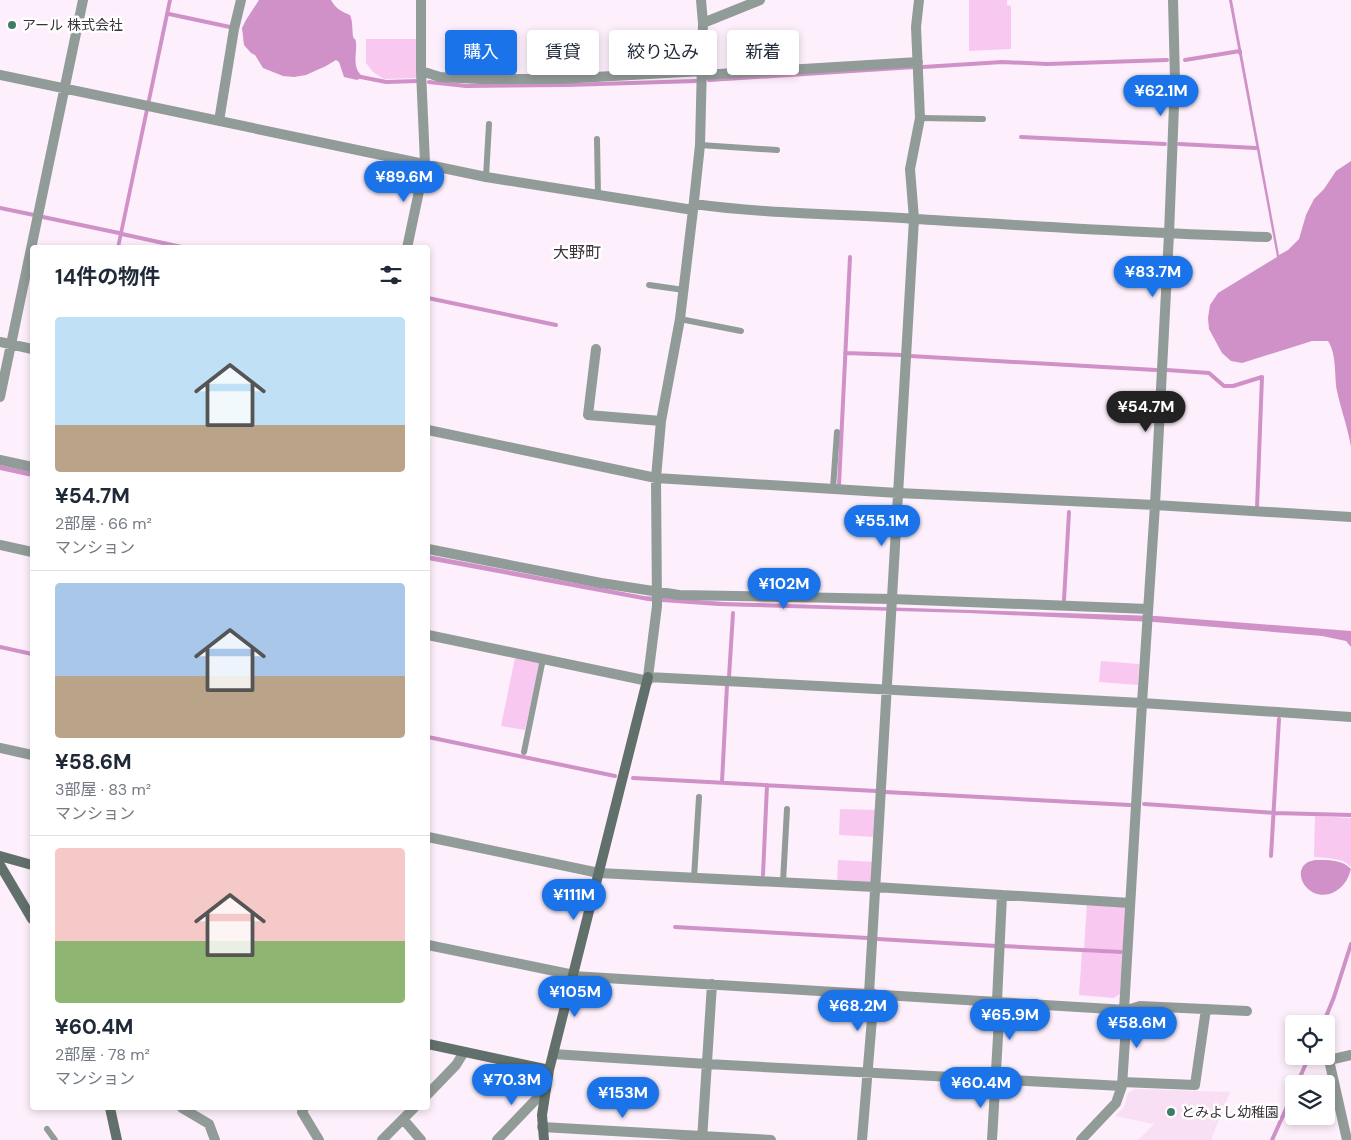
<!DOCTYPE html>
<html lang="ja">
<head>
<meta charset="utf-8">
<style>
	:root { --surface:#fff; --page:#f6f6f7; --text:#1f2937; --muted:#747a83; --line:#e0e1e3; --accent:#1a73e8 }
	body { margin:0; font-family:"DM Sans","Noto Sans JP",sans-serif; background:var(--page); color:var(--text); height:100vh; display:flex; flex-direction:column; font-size:19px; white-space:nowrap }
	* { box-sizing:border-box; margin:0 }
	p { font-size:16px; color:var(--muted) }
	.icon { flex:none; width:28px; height:28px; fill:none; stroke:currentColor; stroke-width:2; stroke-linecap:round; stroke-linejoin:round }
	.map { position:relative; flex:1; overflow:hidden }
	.panel { position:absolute; left:30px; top:245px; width:400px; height:865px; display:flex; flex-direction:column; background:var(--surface); border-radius:5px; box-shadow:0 2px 8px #0003 }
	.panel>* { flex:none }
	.banner { position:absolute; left:445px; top:30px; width:475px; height:45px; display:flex; gap:10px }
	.buttons { position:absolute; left:1285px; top:1015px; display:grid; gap:10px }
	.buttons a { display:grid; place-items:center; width:50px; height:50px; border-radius:5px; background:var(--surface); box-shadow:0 2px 8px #0003; font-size:25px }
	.price { position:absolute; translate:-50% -42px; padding:0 11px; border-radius:18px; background:var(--accent); color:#fff; font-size:16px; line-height:32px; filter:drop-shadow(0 1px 2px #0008) }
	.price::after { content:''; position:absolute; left:50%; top:30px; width:15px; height:11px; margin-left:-8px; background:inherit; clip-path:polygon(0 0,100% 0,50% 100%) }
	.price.current { background:#222; color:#fff }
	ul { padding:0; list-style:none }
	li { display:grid; align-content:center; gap:10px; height:265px; padding:0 25px }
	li+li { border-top:1px solid var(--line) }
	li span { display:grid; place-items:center; height:155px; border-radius:5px; color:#555 }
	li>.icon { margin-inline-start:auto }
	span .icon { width:90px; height:90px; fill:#fffc; stroke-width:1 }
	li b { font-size:21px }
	h2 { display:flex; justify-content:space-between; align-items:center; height:60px; padding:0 25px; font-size:21px }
	.chip { padding:0 18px; border-radius:5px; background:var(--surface); box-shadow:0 2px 8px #0003; font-size:18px; line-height:45px }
	.chip.current { background:var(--accent); color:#fff }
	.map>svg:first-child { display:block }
	.built { fill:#f8dff4 }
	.green { fill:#f8c8f1 }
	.water { fill:#cf91c7 }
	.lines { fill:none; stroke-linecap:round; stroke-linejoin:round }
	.stream { stroke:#cf91c7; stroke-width:4 }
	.lane { stroke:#919b97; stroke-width:6 }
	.street { stroke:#919b97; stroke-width:10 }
	.secondary { stroke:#62706b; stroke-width:10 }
	.poi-dot { fill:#3f7c67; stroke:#fff; stroke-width:2 }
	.labels { text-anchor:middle; stroke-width:5; stroke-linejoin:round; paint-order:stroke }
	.poi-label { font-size:14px; fill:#393238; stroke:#fff; text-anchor:start }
	.quarter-label { font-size:16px; fill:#393238; stroke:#fff }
</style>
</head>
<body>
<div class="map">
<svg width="1351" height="1140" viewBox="0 0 1351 1140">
	<rect width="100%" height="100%" fill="#fdeffb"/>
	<path class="built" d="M 1135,1089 L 1230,1092 L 1211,1140 L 1138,1140 L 1154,1124 L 1115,1116 L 1124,1107 L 1128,1093 Z"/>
	<path class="green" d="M 969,0 L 1007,0 L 1007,5 L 1011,6 L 1011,49 L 969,51 Z
		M 366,39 L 417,39 L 417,78 L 384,79 L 373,72 L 366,63 Z
		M 515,658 L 540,663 L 525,730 L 501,726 Z
		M 1101,661 L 1139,664 L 1138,685 L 1099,682 Z
		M 840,809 L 877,810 L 875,837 L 839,835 Z
		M 1315,816 L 1351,818 L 1351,867 C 1341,857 1327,858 1314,857 Z
		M 838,860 L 875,862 L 874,883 L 837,882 Z
		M 1087,903 L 1120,905 L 1125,908 L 1123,951 L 1084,950 Z
		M 1082,952 L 1123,954 L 1120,994 L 1114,998 L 1079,995 Z"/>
	<path class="water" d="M 168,0 L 172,0 L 120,247 L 116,248 Z
		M 259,0 L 331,0 C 335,8 342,12 350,15 C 353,22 352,29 353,36 C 355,43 355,35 356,43 C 357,54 352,66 361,75 L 361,78 L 357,80 L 344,77 L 339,62 L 336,60 L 326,66 L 306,75 L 294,77 L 283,76 L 263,68 L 255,55 L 251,53 L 244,45 L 242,28 L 246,20 Z
		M 1229,0 L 1232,0 L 1279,255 L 1288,250 L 1299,239 L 1306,215 L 1314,199 L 1324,189 L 1336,171 L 1351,161 L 1351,447 C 1348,428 1341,410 1337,391 C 1334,375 1337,355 1328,341 L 1312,341 L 1242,363 L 1231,361 L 1222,353 L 1209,329 L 1208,318 L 1210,305 L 1218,293 L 1277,257 Z
		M 0,465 L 32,472 L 32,477 L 0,470 Z
		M 428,555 L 644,596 L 724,602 L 1156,616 L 1351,631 L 1351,647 L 1346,641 L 1322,636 L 1154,622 L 968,613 L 718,606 L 648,601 L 428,560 Z
		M 1315,860 C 1328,860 1341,859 1351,869 C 1348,879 1345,885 1336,891 C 1311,906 1289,873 1308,862 C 1310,861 1313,861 1315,860 Z"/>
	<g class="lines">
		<path class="stream" d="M 169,14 L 230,27
			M 1185,60 L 1240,51 L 1240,53
			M 923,67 L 1002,62 L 1047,64 L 1167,60
			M 361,77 L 386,82 L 418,81
			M 709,80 L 915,67
			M 429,82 L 466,86 L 567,85 L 696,81
			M 1021,137 L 1165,144
			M 1179,144 L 1256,148
			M 0,208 L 34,215
			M 43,217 L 119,233
			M 122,234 L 186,248
			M 428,298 L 556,325
			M 845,353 L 902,355
			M 910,356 L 1156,370
			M 1167,370 L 1209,373 L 1224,386 L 1233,386 L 1262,377 L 1257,508
			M 839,485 L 850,257
			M 1064,600 L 1069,512
			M 0,647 L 32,654
			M 729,677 L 733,613
			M 428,737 L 615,776
			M 633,778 L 876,791
			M 722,782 L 727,685
			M 885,792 L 1130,805
			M 1144,804 L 1274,813 L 1351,815
			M 1271,856 L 1279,719
			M 763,875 L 767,785
			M 675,927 L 868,938
			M 878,939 L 996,946
			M 1003,946 L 1121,952
			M 1323,1024 L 1334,997 L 1351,944
			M 1297,1084 L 1307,1061
			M 1272,1140 L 1294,1091"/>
		<path class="lane" d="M 736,52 L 740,73
			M 920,118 L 983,119
			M 597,139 L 598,195
			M 700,145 L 777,150
			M 486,177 L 489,124
			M 649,285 L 684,290
			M 680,319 L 741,331
			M 833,488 L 837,432
			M 524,752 L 543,659
			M 694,878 L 699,797
			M 783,882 L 787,809
			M 47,1129 L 55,1140"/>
		<path class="street" d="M 701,0 L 703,23 L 700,145 L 693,210 L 680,319 L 661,421 L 656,478 L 657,606 L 648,677 L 1142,703 L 1351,717
			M 703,23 L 760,0
			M 421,71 L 440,77 L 480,79 L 559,79 L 703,71
			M 0,75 L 486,177 L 693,210
			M 702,75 L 918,62
			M 219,121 L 234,29 L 241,0
			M 694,204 C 767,214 842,214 916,219 C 1033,226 1150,234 1267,237
			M 407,248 L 425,163 L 421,71 L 421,0
			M 0,342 L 32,349
			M 596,349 L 588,415 L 661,421
			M 0,397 L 83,0
			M 428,430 L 656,478 L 898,493 L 1155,505 L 1351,517
			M 0,460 L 32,467
			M 0,545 L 32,552
			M 428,549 L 601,583 L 679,595 L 892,599 L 1148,609
			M 428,635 L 648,681
			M 0,748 L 32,755
			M 428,837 L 599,873 L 875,887 L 1130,903
			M 428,945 L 574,975
			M 573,976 L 1127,1010 L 1140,1006 L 1247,1011
			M 869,994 C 885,735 899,477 914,219 L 910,169 L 920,118 L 916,27 L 919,0
			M 997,1001 L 1002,895
			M 1124,1010 L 1142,703 L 1155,505 L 1169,234 L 1175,80 L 1173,0
			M 553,1054 L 707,1064 L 1122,1086
			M 1122,1082 L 1195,1085 L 1206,1009
			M 428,1094 L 456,1065 L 464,1052
			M 182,1108 L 209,1124 L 215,1140
			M 304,1108 L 302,1112 L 319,1140
			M 403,1119 L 421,1140
			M 542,1127 L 771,1140
			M 382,1140 L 414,1108
			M 497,1140 L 546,1089
			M 702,1140 L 712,984
			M 862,1140 L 874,994
			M 992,1140 L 1000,1002
			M 1081,1140 L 1116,1103 L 1122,1086 L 1127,1010
			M 1347,1140 L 1329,1060 L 1351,1055"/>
		<path class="secondary" d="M 0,856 L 32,865
			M 0,865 L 32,919
			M 428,1044 L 549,1070
			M 110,1108 L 117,1140
			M 544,1140 L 542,1115 L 549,1070 L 648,677"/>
	</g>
	<g class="poi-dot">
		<circle cx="12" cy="25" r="5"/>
		<circle cx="1171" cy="1112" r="5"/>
	</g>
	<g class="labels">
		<g class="poi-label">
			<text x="22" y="30">アール 株式会社</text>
			<text x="1181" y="1117">とみよし幼稚園</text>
		</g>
		<g class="quarter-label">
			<text x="577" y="258">大野町</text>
		</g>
	</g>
</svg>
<div class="buttons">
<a><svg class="icon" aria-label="locate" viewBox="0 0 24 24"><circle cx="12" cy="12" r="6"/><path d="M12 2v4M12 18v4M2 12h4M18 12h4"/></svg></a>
<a><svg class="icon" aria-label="layers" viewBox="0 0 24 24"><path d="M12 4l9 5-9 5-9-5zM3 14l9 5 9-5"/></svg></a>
</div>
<b class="price" style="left:1161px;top:117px">¥62.1M</b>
<b class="price" style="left:404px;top:203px">¥89.6M</b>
<b class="price" style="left:1153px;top:298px">¥83.7M</b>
<b class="price current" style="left:1146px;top:433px">¥54.7M</b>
<b class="price" style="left:882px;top:547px">¥55.1M</b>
<b class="price" style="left:784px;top:610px">¥102M</b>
<b class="price" style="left:574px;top:921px">¥111M</b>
<b class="price" style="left:575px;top:1018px">¥105M</b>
<b class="price" style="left:858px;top:1032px">¥68.2M</b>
<b class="price" style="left:1010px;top:1041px">¥65.9M</b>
<b class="price" style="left:1137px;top:1049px">¥58.6M</b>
<b class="price" style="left:512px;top:1106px">¥70.3M</b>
<b class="price" style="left:981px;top:1109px">¥60.4M</b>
<b class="price" style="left:623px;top:1119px">¥153M</b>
<div class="banner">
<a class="chip current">購入</a>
<a class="chip">賃貸</a>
<a class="chip">絞り込み</a>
<a class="chip">新着</a>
</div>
<section class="panel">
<h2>14件の物件<svg class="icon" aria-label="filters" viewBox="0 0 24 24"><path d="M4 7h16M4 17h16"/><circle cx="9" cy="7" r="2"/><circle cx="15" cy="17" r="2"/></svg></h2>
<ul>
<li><span style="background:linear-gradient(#bfe0f5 70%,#b9a48a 0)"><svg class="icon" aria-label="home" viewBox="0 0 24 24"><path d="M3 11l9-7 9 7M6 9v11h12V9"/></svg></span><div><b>¥54.7M</b><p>2部屋 · 66 m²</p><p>マンション</p></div></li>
<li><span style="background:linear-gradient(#a9c7e8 60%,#b9a48a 0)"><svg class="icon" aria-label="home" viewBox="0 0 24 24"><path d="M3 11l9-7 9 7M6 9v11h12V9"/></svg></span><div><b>¥58.6M</b><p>3部屋 · 83 m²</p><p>マンション</p></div></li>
<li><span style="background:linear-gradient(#f6c9c9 60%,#8fb573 0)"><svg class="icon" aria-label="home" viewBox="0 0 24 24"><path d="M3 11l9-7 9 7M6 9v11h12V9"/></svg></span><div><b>¥60.4M</b><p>2部屋 · 78 m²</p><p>マンション</p></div></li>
</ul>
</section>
</div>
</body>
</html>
